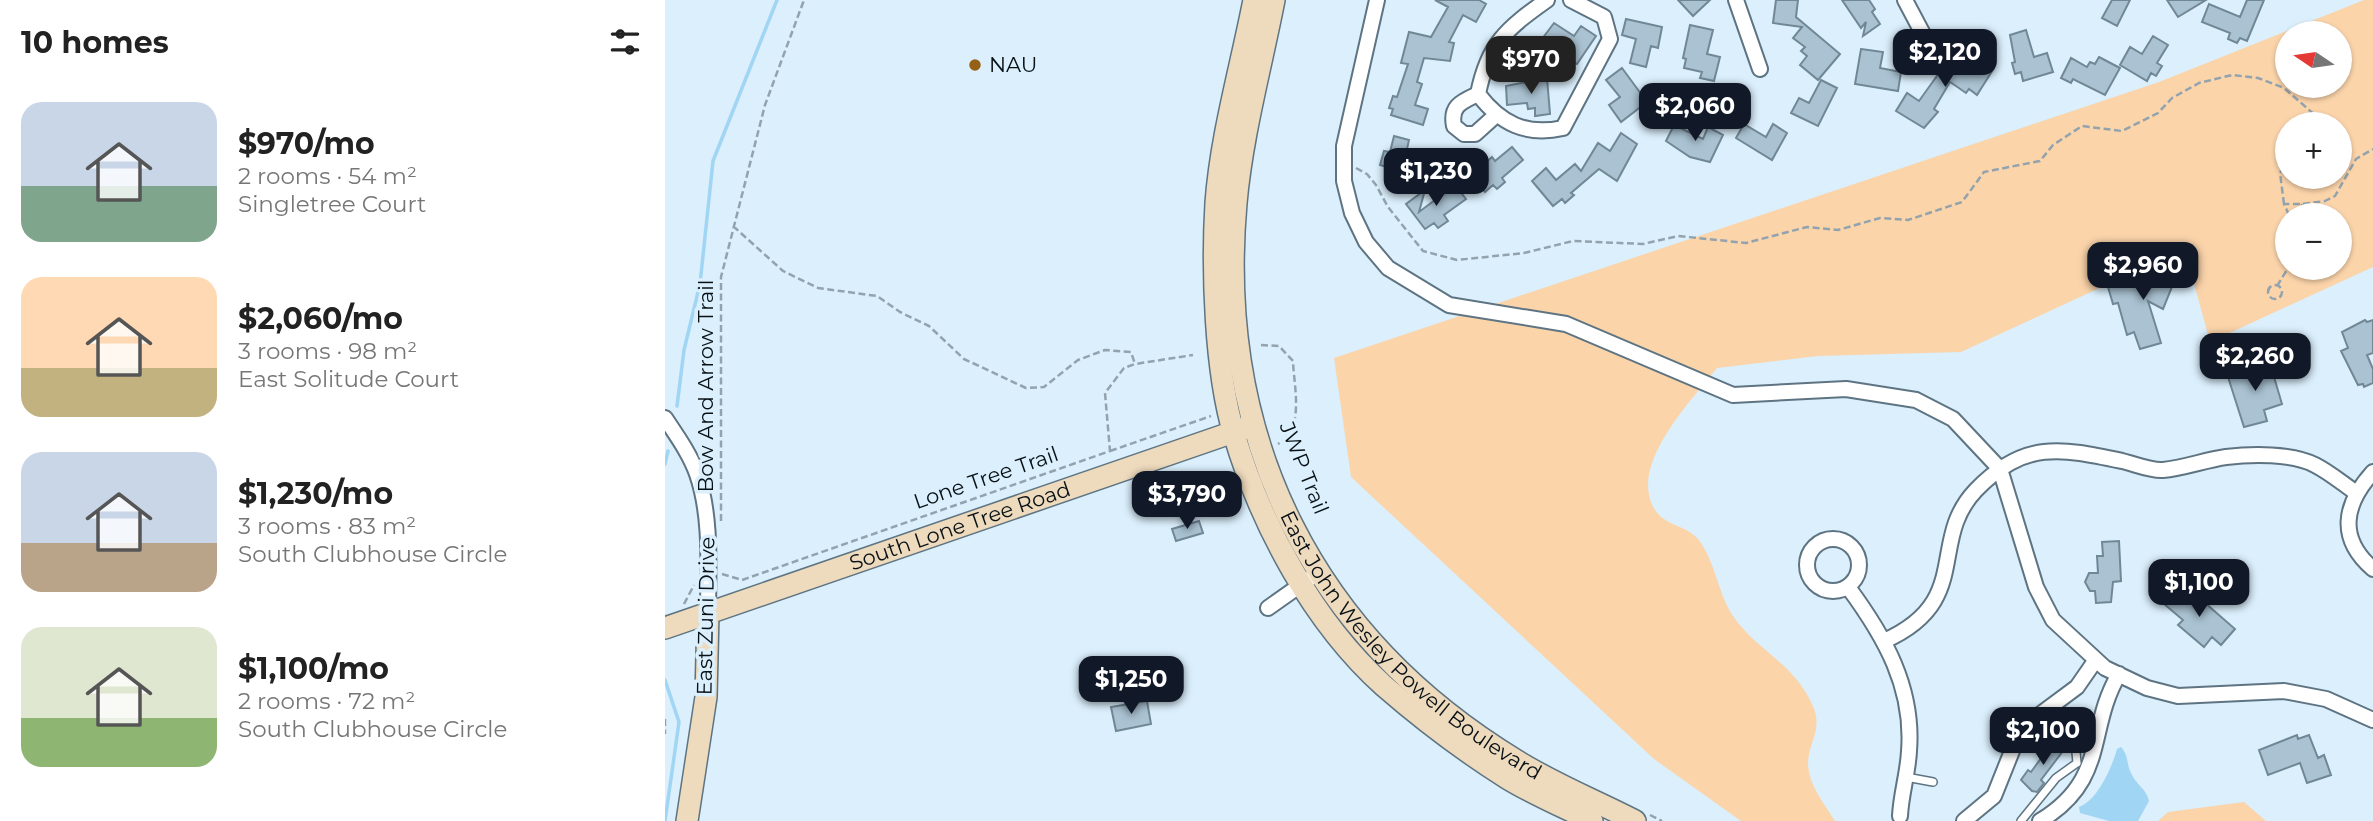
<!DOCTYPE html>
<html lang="en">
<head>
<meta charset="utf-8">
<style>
	:root { --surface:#fff; --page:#f6f6f6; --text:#222; --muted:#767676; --accent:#111827 }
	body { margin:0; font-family:Montserrat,sans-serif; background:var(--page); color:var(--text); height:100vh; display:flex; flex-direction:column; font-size:26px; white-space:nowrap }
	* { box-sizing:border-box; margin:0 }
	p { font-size:23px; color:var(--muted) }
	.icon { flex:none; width:38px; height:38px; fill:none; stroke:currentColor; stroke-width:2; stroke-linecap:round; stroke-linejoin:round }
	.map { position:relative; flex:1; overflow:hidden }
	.side { display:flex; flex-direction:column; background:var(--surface); width:665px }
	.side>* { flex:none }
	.needle { width:46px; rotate:283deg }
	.buttons { position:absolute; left:1610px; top:21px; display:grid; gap:14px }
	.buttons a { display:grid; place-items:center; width:77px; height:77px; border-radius:50%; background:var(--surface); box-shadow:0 2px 5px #0004; font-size:35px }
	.price { position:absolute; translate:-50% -60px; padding:0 16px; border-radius:14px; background:var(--accent); color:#fff; font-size:23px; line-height:46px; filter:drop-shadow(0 2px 4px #0008) }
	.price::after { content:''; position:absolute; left:50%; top:42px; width:21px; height:16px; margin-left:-10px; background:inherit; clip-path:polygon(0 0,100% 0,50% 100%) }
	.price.active { background:#222; color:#fff }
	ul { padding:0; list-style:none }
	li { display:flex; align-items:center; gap:21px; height:175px; padding:0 21px }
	li span { display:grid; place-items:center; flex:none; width:196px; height:140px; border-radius:21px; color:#555 }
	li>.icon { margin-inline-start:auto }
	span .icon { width:84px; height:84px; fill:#fffc; stroke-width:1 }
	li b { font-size:30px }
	h2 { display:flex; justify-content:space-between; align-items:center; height:84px; padding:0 21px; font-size:30px }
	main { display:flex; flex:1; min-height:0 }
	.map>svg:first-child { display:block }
	.green { fill:#fbd4aa; fill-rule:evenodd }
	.water { fill:#a1d5f4 }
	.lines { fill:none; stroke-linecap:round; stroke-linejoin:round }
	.stream { stroke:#a1d5f4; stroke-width:3.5 }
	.building { fill:#aac2d2; stroke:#708896; stroke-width:2 }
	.lane-casing { stroke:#5e7482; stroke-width:10 }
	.street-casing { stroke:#5e7482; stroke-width:18 }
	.secondary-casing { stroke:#5e7482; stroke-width:24 }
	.path { stroke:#93a3ae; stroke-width:2.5; stroke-dasharray:7 3.5; stroke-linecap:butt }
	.lane { stroke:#fff; stroke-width:7 }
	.street { stroke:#fff; stroke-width:14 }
	.secondary { stroke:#eedabd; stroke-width:21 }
	.poi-dot { fill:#946015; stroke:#dbeffc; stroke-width:2.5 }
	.labels { text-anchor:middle; stroke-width:7; stroke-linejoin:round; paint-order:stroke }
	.poi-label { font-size:21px; fill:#081116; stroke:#dbeffc; text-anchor:start }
	.street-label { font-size:21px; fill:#081116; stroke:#dbeffc }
</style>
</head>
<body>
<main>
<section class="side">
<h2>10 homes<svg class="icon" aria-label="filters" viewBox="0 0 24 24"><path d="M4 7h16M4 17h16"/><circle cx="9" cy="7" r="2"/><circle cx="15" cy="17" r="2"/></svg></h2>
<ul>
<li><span style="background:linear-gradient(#c9d6e8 60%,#7fa58c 0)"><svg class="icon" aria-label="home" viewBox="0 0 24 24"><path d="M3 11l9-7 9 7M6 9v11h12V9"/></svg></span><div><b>$970/mo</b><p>2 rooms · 54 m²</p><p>Singletree Court</p></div></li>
<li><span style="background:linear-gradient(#ffd9b3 65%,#c2b280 0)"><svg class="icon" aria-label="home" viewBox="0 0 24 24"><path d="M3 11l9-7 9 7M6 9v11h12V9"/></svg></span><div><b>$2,060/mo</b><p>3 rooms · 98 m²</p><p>East Solitude Court</p></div></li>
<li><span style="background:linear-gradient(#c9d6e8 65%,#b9a48a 0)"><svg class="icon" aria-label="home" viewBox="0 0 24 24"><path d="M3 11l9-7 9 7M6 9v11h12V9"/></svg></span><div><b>$1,230/mo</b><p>3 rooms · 83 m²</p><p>South Clubhouse Circle</p></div></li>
<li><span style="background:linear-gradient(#dfe7d0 65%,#8fb573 0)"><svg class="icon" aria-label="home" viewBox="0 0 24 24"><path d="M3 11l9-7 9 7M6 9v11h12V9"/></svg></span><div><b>$1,100/mo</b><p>2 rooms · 72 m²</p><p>South Clubhouse Circle</p></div></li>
</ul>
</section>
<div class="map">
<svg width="1708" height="821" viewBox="0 0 1708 821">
	<rect width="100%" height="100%" fill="#dbeffc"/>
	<path class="green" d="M 1699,0 L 1708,0 L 1708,267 L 1545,342 L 1522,258 L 1443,284 L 1296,352 L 1153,356 L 1052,368 C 1027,400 962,466 990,510 C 1000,526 1021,525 1033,539 C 1050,560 1053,594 1068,616 C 1091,650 1126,661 1146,702 C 1160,729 1143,741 1143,764 C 1144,786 1159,803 1170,821 L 1076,821 L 989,759 L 686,477 L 669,358 L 1494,82 ZM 1622,33 L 1675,33 L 1675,86 L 1622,86 ZM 1622,124 L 1675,124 L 1675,177 L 1622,177 ZM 1622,215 L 1675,215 L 1675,268 L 1622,268 Z
		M 1579,802 L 1601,821 L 1493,821 L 1503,812 Z"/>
	<path class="water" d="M 1456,747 C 1464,756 1461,763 1466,773 C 1471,785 1481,788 1484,801 L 1473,821 L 1444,821 L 1415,813 L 1414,807 C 1433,800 1447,767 1452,749 Z"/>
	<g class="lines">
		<path class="stream" d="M 12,406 L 19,350 L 35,284 L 48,161 L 112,0
			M 0,464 L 3,451
			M 0,680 L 14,722 L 0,821"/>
	</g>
	<path class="building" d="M 770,0 L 814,0 L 821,4 L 811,22 L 798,15 L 784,42 L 789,43 L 785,61 L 759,58 L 752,82 L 757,84 L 750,105 L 763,109 L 758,125 L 726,115 L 728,109 L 724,108 L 728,96 L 732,97 L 743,64 L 736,63 L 744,32 L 766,37 L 783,7 Z
		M 1013,0 L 1045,0 L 1028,16 Z
		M 1111,0 L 1133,0 L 1131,17 L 1175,54 L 1153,80 L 1135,65 L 1142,56 L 1136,51 L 1140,47 L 1128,38 L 1137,27 L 1108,23 Z
		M 1177,0 L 1204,0 L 1210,9 L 1207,12 L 1215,24 L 1198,36 L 1201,22 L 1196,28 Z
		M 1447,0 L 1465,0 L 1452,26 L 1437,18 Z
		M 1502,0 L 1541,0 L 1513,17 Z
		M 1582,0 L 1599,0 L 1582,41 L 1575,38 L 1572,43 L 1563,39 L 1565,33 L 1537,22 L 1544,4 L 1575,17 Z
		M 961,19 L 997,27 L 993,48 L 986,46 L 981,67 L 965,63 L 971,39 L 957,35 Z
		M 889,23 L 909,36 L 916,26 L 931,36 L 912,64 L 892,55 L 894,51 L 877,39 Z
		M 1025,25 L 1048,30 L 1042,54 L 1055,57 L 1049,81 L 1035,78 L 1037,72 L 1019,68 L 1021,59 L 1018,58 Z
		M 1361,30 L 1369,57 L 1382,53 L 1388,72 L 1358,81 L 1356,72 L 1350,74 L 1347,63 L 1350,62 L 1345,35 Z
		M 1488,36 L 1503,45 L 1492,63 L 1497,66 L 1491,76 L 1486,73 L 1482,81 L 1455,65 L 1465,47 L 1477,54 Z
		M 1196,49 L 1218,52 L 1215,68 L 1236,72 L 1233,91 L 1190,84 Z
		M 1287,55 L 1305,68 L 1312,57 L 1329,68 L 1312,95 L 1304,89 L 1301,93 L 1285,82 L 1269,109 L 1273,112 L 1259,128 L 1231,111 L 1242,93 L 1254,101 Z
		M 1434,57 L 1455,68 L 1440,95 L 1408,79 L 1406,83 L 1396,78 L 1406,58 L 1422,67 L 1425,62 L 1430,64 Z
		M 957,68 L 982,102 L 956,122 L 944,105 L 955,97 L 941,80 Z
		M 882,78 L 885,114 L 870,116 L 870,108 L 863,109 L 862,103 L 842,105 L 841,86 Z
		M 1156,80 L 1172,88 L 1153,126 L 1126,113 L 1134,98 L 1144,103 Z
		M 1079,124 L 1101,137 L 1108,124 L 1122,133 L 1107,160 L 1071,138 Z
		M 1009,125 L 1038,139 L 1043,127 L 1058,135 L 1045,162 L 1025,157 L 1001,141 Z
		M 956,133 L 972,144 L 952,181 L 934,169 L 906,193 L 909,195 L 900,203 L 897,199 L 888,206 L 867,181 L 881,168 L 891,180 L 910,164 L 916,171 L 933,143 L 945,151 Z
		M 729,136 L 744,140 L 742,149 L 753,152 L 752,156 L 768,160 L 763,178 L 715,165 L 719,151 L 725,152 Z
		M 847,147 L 858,160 L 837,178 L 840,182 L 832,189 L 828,185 L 820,192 L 800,168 L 813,157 L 819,164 L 827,157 L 830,161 Z
		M 790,185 L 801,199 L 779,215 L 783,221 L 773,228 L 769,223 L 760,229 L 741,204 L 760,190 L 754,212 Z
		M 1497,263 L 1513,272 L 1498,309 L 1483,301 L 1496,343 L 1475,349 L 1469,332 L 1462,335 L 1453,303 L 1448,304 L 1443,287 L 1460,282 L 1466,271 L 1472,273 L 1474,269 L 1490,277 Z
		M 1700,320 L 1702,322 L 1708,320 L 1708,353 L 1702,355 L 1708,369 L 1708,383 L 1699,387 L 1698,384 L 1693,385 L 1676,351 L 1683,348 L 1677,332 Z
		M 1604,360 L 1617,404 L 1599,410 L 1602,421 L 1579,427 L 1563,377 L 1591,369 L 1590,364 Z
		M 534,521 L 538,533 L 511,541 L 507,529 Z
		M 1454,541 L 1456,581 L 1448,582 L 1446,602 L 1431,603 L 1430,591 L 1425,591 L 1420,582 L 1424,573 L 1433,573 L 1432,556 L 1438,556 L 1437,542 Z
		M 1513,588 L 1535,607 L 1539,602 L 1570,629 L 1556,645 L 1547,637 L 1539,647 L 1513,625 L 1518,620 L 1499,604 Z
		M 482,701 L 486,724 L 451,731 L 446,707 Z
		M 1632,735 L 1633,739 L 1644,735 L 1653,758 L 1659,755 L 1666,775 L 1642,783 L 1635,763 L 1603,775 L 1594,750 Z
		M 1390,739 L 1401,747 L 1376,780 L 1379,783 L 1372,792 L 1367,791 L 1356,780 L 1363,770 L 1366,772 Z"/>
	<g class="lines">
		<g class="lane-casing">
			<path id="lane" d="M 1357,734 L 1368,741 L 1378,731 C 1391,730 1403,729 1410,741 L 1412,763
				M 1241,777 L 1268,782
				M 1356,821 L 1391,778 L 1412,763"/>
		</g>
		<g class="street-casing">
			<path id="street" d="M 712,0 L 679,146 L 679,181 L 687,213 L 701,242 L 723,268 L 784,305 L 901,324 L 1068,395 L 1181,389 L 1251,400 L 1288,419 L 1335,469 L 1371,587 L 1388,620 L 1440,668 L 1482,688 L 1513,696 L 1619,691 L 1661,699 L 1708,720
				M 882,0 C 841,29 823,44 813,94 C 836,124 861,136 898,128 L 945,39 L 939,17 L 906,0
				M 1071,0 L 1095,69
				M 1240,0 L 1258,34
				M 813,94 C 796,102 785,106 789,126 L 799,134 L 810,134 L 830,116
				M 0,418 C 12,436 25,454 32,474 C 47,517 43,569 43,614
				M 1708,472 C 1679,504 1672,538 1708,569
				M1142 565a26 26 0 1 1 52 0a26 26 0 1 1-52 0Z
				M 1183,587 C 1220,637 1249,688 1244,751 C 1243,773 1236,794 1235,816
				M 603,608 L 654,572
				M 1219,641 C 1309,601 1262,541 1311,490 C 1359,440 1396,448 1457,461 C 1470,464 1486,471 1498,470 C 1519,468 1540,460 1561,457 C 1586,454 1627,453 1650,465 C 1664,472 1677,483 1690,492
				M 1299,821 L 1329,796 L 1349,746 L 1365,722 L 1412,687 L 1430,661
				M 1375,821 C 1444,779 1421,730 1454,674"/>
		</g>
		<g class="secondary-casing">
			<g id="secondary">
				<path d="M 589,0 C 576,67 556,135 551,203 C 547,270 550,370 569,434 C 596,525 648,622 719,686 C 757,719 799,751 842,778 C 868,794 899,807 927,821"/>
				<path id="s1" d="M 609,0 C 596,67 577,135 571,203 C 550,441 648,637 852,761 C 889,784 931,801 970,821"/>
				<path id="s2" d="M 0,628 L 580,428"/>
				<path d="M 22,821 L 41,697 L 43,614"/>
			</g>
		</g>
		<path class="path" d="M 691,168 L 702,174 L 711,185 L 723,207 L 758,251 L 792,260 L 859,253 L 908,241 L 978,244 L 1013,236 L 1081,243 L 1142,227 L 1173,230 L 1215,218 L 1243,220 L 1297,202 L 1319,172 L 1375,161 L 1388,145 L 1417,126 L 1457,131 L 1493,113 L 1507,98 L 1534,83 L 1567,75 L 1593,78 L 1619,88 L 1651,116 L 1656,124
			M 1619,204 L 1615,173 L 1622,162
			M 1638,204 L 1660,201 L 1670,196 L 1691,159 L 1708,149
			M 1624,215 L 1619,204 L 1638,204 L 1629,215
			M 68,226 L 118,271 L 153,288 L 212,296 L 235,312 L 264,326 L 299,359 L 361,388 L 379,387 L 413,360 L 440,350 L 466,352 L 470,364
			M1603 292a7 7 0 1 1 14 0a7 7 0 1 1-14 0Z
			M 1612,286 L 1623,268
			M 596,345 L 614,346 L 628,361 C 629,388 640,429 613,444
			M 445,451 L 546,416
			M 56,521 L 56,277 L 100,105 L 139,0
			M 57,574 L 77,580 L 445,451 L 440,393 L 459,368 L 470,364 L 528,355
			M 19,604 L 29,585
			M 0,719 L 0,734
			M 985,815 L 997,821"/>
		<use href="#lane" class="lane"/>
		<use href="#street" class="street"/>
		<use href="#secondary" class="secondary"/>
	</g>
	<circle class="poi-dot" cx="310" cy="65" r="7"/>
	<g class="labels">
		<g class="poi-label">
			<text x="324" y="72">NAU</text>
		</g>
		<g class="street-label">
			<text transform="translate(41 386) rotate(-90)" y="7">Bow And Arrow Trail</text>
			<text transform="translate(639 468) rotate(68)" y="7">JWP Trail</text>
			<text transform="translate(321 478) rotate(-19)" y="7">Lone Tree Trail</text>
			<text dy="7" stroke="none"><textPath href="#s2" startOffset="312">South Lone Tree Road</textPath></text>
			<text transform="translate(41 616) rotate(-89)" y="7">East Zuni Drive</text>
			<text dy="7" stroke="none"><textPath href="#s1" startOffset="709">East John Wesley Powell Boulevard</textPath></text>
		</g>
	</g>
</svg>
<div class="buttons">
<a><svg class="needle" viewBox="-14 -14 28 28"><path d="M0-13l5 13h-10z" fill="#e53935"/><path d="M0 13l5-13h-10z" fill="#767676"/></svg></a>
<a>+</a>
<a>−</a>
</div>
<b class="price" style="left:1280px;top:89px">$2,120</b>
<b class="price active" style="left:866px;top:96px">$970</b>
<b class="price" style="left:1030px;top:143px">$2,060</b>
<b class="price" style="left:771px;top:208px">$1,230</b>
<b class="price" style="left:1478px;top:302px">$2,960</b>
<b class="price" style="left:1590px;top:393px">$2,260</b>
<b class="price" style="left:522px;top:531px">$3,790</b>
<b class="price" style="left:1534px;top:619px">$1,100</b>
<b class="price" style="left:466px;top:716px">$1,250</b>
<b class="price" style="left:1378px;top:767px">$2,100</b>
</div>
</main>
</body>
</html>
